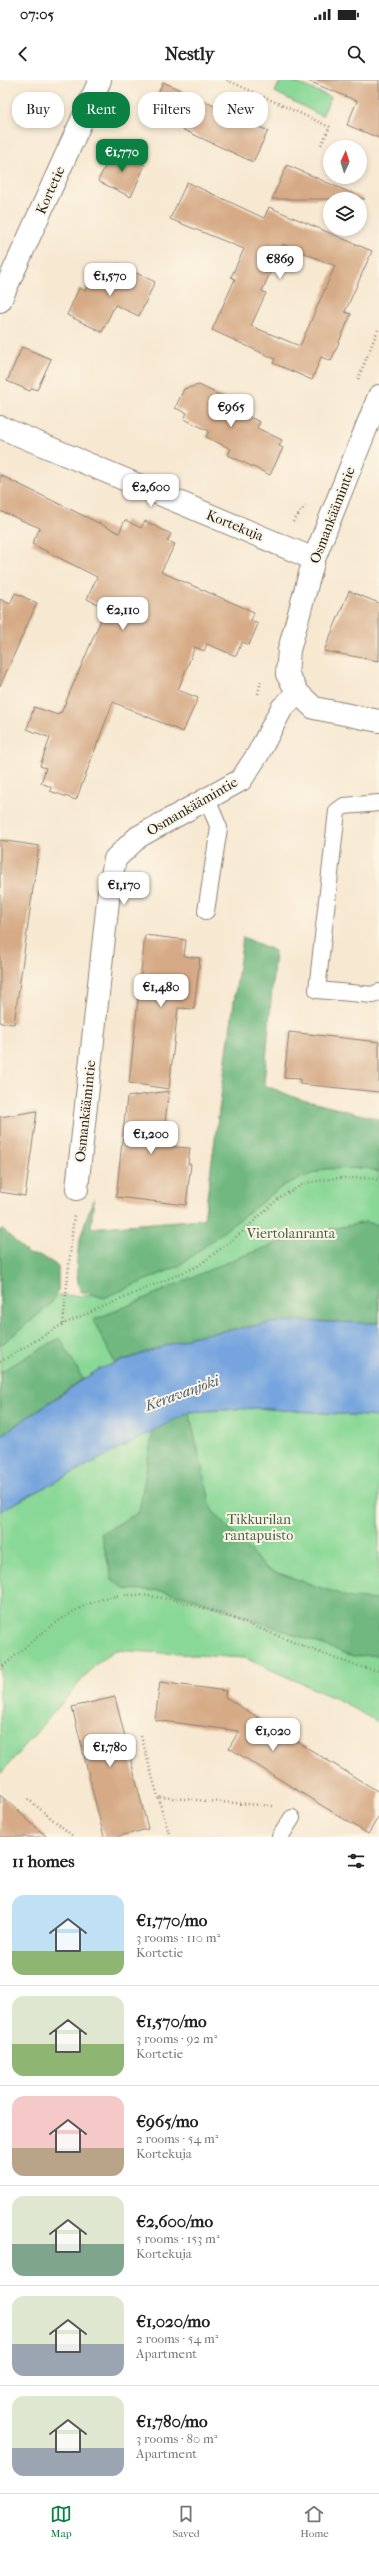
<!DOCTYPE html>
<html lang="en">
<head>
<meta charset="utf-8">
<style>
	:root { --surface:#fff; --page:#f2f2f2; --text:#222; --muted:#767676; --line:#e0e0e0; --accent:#0b8043 }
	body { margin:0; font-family:"IM FELL French Canon",serif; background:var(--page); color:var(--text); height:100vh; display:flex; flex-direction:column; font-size:15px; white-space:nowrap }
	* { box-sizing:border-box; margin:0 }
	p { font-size:13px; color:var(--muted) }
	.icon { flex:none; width:22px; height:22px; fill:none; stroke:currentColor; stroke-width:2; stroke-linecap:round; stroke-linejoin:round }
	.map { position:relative; height:1757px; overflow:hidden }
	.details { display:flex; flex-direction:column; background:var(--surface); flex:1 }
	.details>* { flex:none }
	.hud { position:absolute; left:12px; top:12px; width:355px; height:36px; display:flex; gap:8px }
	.needle { width:26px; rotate:4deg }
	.tools { position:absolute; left:323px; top:60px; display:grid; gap:8px }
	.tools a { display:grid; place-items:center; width:44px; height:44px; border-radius:50%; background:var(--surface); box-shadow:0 2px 6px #0003; font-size:20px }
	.price { position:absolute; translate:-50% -34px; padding:0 9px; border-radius:8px; background:#fff; color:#222; font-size:13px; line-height:26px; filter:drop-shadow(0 1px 2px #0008) }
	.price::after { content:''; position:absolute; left:50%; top:24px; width:12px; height:9px; margin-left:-6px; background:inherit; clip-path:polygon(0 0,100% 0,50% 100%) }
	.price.current { background:var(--accent); color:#fff }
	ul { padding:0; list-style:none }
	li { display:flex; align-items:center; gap:12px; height:100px; padding:0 12px }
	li+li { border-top:1px solid var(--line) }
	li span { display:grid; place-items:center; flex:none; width:112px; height:80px; border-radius:12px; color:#555 }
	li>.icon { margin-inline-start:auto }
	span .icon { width:48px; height:48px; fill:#fffc; stroke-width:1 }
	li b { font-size:17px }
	h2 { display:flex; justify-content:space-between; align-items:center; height:48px; padding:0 12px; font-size:17px }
	.chip { padding:0 14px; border-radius:16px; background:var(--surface); box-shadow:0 2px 6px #0003; font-size:14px; line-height:36px }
	.chip.current { background:var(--accent); color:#fff }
	.status { display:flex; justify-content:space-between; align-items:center; height:28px; padding:0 20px; background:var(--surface); direction:ltr }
	.status svg { height:11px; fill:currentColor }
	header { display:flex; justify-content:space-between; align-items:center; height:52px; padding:0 12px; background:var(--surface); font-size:18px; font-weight:700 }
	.tab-bar { display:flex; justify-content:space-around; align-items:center; height:56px; border-top:1px solid var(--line); background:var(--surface); font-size:11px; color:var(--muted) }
	.tab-bar a { display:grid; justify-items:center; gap:2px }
	.tab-bar .current { color:var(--accent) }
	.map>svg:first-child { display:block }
	.green { fill:#8ad897; stroke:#537a5a }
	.forest { fill:#6fb880; stroke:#466a4e }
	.water { fill:#75a4de; stroke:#48607d }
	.building { fill:#d6aa86; fill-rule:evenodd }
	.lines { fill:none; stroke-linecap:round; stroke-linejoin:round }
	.lane-casing { stroke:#8a8276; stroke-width:18 }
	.street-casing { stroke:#8a8276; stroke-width:24 }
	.path { stroke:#8a8276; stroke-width:2.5; stroke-dasharray:1 3; stroke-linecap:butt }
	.lane { stroke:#fff; stroke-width:16 }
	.street { stroke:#fff; stroke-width:22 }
	.labels { text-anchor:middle; stroke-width:4; stroke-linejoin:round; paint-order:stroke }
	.street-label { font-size:14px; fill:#1c1c1c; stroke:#fcf5e5 }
	.park-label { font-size:14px; fill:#425e47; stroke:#fcf5e5 }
	.water-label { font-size:15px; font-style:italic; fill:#445973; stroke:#fcf5e5 }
</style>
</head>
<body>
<div class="status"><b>07:05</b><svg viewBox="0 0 49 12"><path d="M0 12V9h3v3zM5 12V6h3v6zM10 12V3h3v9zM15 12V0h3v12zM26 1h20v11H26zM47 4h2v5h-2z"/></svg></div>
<header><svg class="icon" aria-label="back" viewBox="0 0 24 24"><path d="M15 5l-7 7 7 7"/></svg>Nestly<svg class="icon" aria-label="search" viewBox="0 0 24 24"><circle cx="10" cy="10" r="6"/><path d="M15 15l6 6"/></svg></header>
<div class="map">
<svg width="379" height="1757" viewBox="0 0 379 1757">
	<rect width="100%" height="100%" fill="#fcf5e5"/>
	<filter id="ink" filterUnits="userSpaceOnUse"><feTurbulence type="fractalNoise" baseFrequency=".025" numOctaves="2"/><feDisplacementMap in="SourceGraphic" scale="8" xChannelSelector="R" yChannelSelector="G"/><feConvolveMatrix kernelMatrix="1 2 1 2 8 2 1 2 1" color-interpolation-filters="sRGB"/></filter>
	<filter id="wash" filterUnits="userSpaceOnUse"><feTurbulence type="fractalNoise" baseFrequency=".012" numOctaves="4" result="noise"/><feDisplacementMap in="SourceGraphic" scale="16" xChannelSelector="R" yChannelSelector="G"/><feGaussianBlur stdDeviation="0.9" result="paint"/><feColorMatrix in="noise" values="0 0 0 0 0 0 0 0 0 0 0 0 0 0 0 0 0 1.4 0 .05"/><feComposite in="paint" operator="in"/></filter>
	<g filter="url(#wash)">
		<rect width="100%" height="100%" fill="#f7e8d1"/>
		<path class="green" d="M 281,0 L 289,0 L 331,17 L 322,36 L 275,12 Z
			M 223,1010 L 379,1066 L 379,1243 L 284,1241 L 99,1289 L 0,1356 L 0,1150 L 54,1215 L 90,1216 L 91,1148 L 204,1139 Z
			M 256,1328 L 379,1337 L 379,1643 L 341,1621 L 245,1578 L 115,1570 L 95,1585 L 0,1694 L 0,1431 L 189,1332 Z"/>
		<path class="forest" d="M 243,857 L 275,871 L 264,1005 L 299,1019 L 379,1039 L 379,1092 L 366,1088 L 325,1089 L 284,1105 L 179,1186 L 104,1218 L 80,1211 C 71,1179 82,1149 94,1118 L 91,1148 L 204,1139 Z
			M 366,1142 L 379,1145 L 379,1243 L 284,1241 L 194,1256 L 115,1283 L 93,1240 C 162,1213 229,1177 300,1156 C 321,1150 344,1147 366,1142 Z
			M 3,1149 L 28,1174 L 43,1177 L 58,1186 L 58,1210 L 51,1224 L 0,1266 L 0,1150 Z
			M 60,1258 L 83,1299 L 0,1356 L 0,1292 Z
			M 189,1332 L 212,1430 L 267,1489 L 351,1518 L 379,1520 L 379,1575 L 353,1576 L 196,1519 L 162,1511 L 124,1509 L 112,1499 L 101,1454 L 139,1432 L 153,1350 Z"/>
		<path class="water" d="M 284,1241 L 379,1243 L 379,1337 L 256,1328 L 189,1332 L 0,1431 L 0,1356 L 99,1289 L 194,1256 Z"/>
		<g id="blocks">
			<path class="building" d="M 306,0 L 379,0 L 379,58 L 347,45 L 357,21 Z
				M 163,2 L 268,51 L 253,82 L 149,34 Z
				M 113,70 L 145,85 L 131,117 L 98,101 Z
				M 287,85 L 365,119 L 272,119 Z
				M 187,102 L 264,138 L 269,127 L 372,171 L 345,232 L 351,234 L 331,281 L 321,277 L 312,300 L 273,283 L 275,279 L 212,250 L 235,199 L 231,197 L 244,169 L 170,139 ZM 283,164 L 335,186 L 300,266 L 251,246 L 266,213 L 262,211 Z
				M 118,184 L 155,202 L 139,236 L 115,225 L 102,252 L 67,235 L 79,208 L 85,211 L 93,192 L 110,200 Z
				M 22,267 L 51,279 L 37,310 L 32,308 L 30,311 L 7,301 Z
				M 199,305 L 237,324 L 235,330 L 260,342 L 257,348 L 282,360 L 279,366 L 283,368 L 270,395 L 228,375 L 231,369 L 206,357 L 209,351 L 184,339 L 187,333 L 175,328 L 184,309 Z
				M 0,395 L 119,453 L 125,440 L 141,448 L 145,441 L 171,454 L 167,461 L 175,464 L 161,492 L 254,532 L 251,541 L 258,544 L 249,565 L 242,562 L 236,576 L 207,564 L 204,571 L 195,567 L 178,610 L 198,618 L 183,652 L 113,622 L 76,720 L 50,711 L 51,707 L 41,703 L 46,688 L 40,686 L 50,658 L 27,649 L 34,627 L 58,635 L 59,632 L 61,633 L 106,528 L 87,519 L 97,497 L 32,464 L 40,448 L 0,431 Z
				M 349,511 L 379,523 L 379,581 L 324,571 Z
				M 15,513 L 37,523 L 0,606 L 0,519 L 10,524 Z
				M 0,760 L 39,766 L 14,944 L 0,943 Z
				M 145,855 L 186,860 L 184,876 L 200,878 L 194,929 L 178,928 L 169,1009 L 129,1003 Z
				M 289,952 L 379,962 L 379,1012 L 300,1004 L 300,999 L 284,998 Z
				M 169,1011 L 162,1066 L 190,1068 L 188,1084 L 191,1084 L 186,1125 L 116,1117 L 127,1017 Z
				M 37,1031 L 25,1116 L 0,1112 L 0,1037 Z
				M 160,1602 L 226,1611 L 225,1617 L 379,1712 L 379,1736 L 368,1754 L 229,1668 L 239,1651 L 155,1640 Z
				M 115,1617 L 148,1749 L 116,1757 L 104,1757 L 72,1627 Z
				M 0,1715 L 47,1757 L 0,1757 Z"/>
		</g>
	</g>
	<g filter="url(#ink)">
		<use href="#blocks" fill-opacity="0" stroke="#8a8276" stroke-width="1"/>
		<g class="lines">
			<g class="lane-casing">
				<path id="lane" d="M 379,723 L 344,726 L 337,731 L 317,910 L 373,915 L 379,912
					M 206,831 L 219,748 L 207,719
					M 280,1757 L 292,1738"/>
			</g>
			<g class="street-casing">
				<path id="street" d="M 0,221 L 100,0
					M 379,316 L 314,479 L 289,570 L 287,594 L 298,613 L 314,628 L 379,641
					M 0,347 L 314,479
					M 77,1109 L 109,811 L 115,779 L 138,757 L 241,700 L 258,674 L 282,628 L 298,613"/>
			</g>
			<path class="path" d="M 227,0 L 330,47 L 321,65
				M 358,299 L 379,247
				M 293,442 L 306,425
				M 258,614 L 261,601
				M 63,1244 L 74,1135
				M 0,1282 L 63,1244 L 198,1186 L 241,1153 L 280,1117 L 306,1103 L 335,1098 L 369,1098 L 379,1100
				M 0,1589 C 29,1564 59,1535 96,1521 C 171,1492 301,1576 379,1591
				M 141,1656 L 158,1717
				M 28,1719 L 74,1757
				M 170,1757 L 158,1717 L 273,1726"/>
			<use href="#lane" class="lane"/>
			<use href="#street" class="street"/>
		</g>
	</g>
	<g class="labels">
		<g class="street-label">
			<text transform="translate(50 110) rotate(-66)" y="5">Kortetie</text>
			<text transform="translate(332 435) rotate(-69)" y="5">Osmankäämintie</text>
			<text transform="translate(235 445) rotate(22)" y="5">Kortekuja</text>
			<text transform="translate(192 726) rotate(-30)" y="5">Osmankäämintie</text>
			<text transform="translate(85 1031) rotate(-84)" y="5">Osmankäämintie</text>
		</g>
		<g class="park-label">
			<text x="291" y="1158">Viertolanranta</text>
			<text x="259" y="1444">Tikkurilan<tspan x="259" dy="16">rantapuisto</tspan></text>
		</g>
		<g class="water-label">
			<text transform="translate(182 1313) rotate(-20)" y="5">Keravanjoki</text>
		</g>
	</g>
</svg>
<div class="tools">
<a><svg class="needle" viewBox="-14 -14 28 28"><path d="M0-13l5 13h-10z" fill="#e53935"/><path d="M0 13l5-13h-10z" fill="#767676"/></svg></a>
<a><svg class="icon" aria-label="layers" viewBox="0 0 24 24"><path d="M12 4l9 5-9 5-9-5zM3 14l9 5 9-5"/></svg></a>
</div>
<b class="price current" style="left:122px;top:93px">€1,770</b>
<b class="price" style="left:280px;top:200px">€869</b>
<b class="price" style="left:110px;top:217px">€1,570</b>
<b class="price" style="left:231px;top:348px">€965</b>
<b class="price" style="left:151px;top:428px">€2,600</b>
<b class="price" style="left:123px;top:551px">€2,110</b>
<b class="price" style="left:124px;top:826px">€1,170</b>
<b class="price" style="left:161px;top:928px">€1,480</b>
<b class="price" style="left:151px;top:1075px">€1,200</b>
<b class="price" style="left:273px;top:1672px">€1,020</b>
<b class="price" style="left:110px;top:1688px">€1,780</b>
<div class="hud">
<a class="chip">Buy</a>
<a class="chip current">Rent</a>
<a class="chip">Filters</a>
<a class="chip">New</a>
</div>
</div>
<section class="details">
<h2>11 homes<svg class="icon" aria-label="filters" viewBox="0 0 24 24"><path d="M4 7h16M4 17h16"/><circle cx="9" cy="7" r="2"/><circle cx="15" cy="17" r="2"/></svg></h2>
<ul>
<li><span style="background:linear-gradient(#bfe0f5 70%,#8fb573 0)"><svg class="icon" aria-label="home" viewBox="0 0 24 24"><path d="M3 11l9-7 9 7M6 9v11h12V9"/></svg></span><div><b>€1,770/mo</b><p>3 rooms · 110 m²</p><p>Kortetie</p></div></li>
<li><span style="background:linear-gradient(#dfe7d0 60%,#8fb573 0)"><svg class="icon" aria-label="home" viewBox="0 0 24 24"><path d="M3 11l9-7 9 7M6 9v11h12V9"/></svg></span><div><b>€1,570/mo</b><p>3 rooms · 92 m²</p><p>Kortetie</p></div></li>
<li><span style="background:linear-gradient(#f6c9c9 65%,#b9a48a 0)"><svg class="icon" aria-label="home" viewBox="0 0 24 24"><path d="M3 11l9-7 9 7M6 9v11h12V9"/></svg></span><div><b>€965/mo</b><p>2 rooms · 54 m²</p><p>Kortekuja</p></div></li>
<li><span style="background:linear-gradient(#dfe7d0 60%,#7fa58c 0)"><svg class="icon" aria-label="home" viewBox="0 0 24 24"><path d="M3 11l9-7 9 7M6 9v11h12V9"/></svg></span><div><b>€2,600/mo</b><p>5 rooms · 153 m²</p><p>Kortekuja</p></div></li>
<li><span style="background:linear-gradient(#dfe7d0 60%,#9aa5b1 0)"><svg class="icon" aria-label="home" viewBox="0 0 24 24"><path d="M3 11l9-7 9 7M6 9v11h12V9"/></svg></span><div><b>€1,020/mo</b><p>2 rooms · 54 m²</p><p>Apartment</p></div></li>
<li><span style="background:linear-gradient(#dfe7d0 65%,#9aa5b1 0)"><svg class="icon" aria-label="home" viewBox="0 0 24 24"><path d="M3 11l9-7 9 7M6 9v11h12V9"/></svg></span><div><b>€1,780/mo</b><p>3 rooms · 80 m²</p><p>Apartment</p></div></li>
</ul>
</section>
<nav class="tab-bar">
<a class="current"><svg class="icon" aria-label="map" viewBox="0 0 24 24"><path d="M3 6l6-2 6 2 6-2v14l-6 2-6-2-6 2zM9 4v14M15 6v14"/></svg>Map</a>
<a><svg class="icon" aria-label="saved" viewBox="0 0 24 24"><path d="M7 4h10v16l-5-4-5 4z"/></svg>Saved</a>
<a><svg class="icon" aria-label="home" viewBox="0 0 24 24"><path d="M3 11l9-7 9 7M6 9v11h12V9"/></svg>Home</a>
</nav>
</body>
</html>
